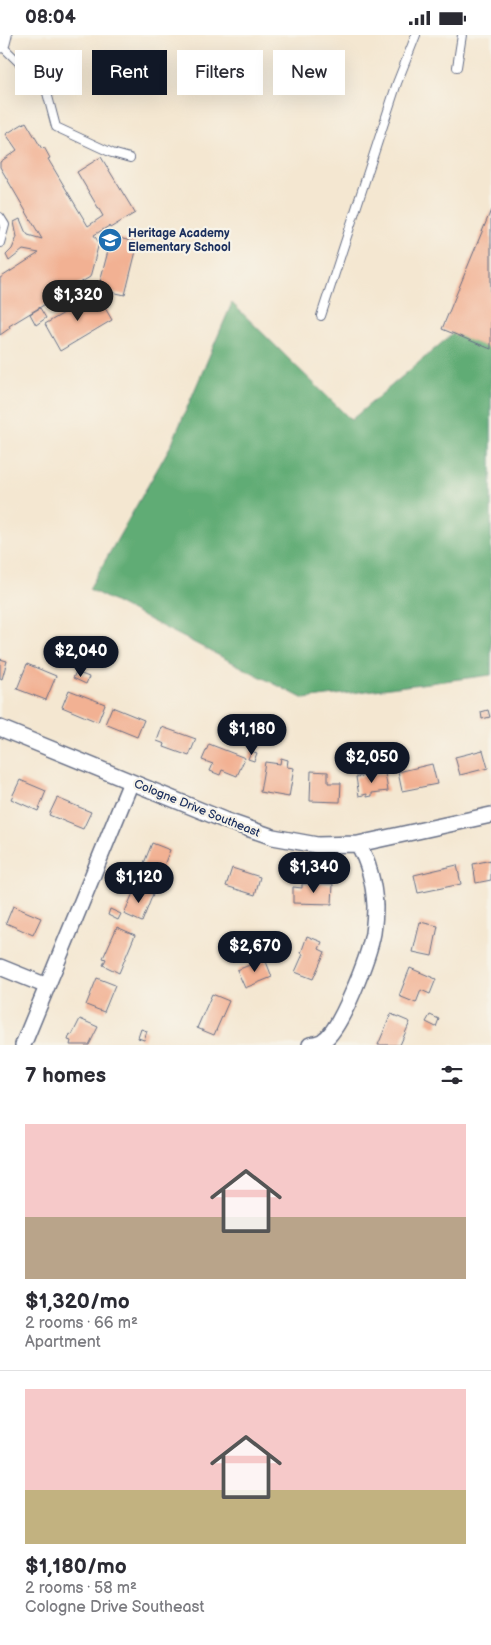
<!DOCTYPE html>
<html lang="en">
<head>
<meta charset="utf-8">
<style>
	:root { --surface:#fff; --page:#f2f2f3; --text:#2b2b33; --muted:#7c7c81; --line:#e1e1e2; --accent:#111827 }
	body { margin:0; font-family:"Balsamiq Sans",sans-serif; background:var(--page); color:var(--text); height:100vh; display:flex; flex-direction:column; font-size:19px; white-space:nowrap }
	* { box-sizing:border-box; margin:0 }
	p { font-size:16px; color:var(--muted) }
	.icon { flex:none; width:28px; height:28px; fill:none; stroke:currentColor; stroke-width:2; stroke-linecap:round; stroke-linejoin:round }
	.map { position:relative; height:1010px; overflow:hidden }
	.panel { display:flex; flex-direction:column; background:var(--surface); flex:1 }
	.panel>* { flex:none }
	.banner { position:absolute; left:15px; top:15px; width:461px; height:45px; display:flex; gap:10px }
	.price { position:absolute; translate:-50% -42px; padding:0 11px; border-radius:18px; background:var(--accent); color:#fff; font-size:16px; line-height:32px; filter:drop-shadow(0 1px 2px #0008) }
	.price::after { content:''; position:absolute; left:50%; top:30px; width:15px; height:11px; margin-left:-8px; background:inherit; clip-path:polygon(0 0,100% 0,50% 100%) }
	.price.on { background:#222; color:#fff }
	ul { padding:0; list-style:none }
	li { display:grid; align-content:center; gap:10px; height:265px; padding:0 25px }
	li+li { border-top:1px solid var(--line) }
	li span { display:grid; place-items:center; height:155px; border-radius:0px; color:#555 }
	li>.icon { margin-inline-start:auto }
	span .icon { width:90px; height:90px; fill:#fffc; stroke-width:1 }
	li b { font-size:21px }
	h2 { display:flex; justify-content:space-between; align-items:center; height:60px; padding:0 25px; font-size:21px }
	.pill { padding:0 18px; border-radius:0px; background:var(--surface); box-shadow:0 5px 20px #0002; font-size:18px; line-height:45px }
	.pill.on { background:var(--accent); color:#fff }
	.status { display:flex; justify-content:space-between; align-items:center; height:35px; padding:0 25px; background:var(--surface); direction:ltr }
	.status svg { height:14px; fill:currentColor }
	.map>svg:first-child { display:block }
	.forest { fill:#60ac75; stroke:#3e6e6a }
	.building { fill:#f2b193 }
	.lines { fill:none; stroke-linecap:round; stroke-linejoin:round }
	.service-casing { stroke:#676f86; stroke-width:10 }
	.minor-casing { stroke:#676f86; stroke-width:18 }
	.tertiary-casing { stroke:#676f86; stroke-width:21 }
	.service { stroke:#fff; stroke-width:8 }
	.minor { stroke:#fff; stroke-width:15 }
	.tertiary { stroke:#fff; stroke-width:19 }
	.labels { text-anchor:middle; stroke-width:4.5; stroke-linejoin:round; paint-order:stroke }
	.poi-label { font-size:12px; font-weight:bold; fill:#1b2f5e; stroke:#f7f3e8; text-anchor:start }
	.street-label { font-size:12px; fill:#1b2f5e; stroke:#f7f3e8 }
</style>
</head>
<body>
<div class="status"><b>08:04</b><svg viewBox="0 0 49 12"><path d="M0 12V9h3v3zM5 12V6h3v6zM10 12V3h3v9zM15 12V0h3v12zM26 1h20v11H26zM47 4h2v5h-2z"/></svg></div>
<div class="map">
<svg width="491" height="1010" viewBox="0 0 491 1010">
	<rect width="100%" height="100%" fill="#f7f3e8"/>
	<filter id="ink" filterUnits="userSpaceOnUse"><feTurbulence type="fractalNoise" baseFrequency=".02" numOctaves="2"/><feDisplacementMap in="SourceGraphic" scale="10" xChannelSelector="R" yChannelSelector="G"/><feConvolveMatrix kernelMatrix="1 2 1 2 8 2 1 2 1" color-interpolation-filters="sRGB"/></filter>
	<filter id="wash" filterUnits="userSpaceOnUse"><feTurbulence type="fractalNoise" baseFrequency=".0096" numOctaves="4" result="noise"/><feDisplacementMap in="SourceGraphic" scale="20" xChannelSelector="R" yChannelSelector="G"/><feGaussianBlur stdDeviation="1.12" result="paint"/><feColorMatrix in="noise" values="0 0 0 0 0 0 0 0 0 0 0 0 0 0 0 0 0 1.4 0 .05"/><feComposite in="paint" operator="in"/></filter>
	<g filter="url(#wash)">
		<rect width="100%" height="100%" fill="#f4e7d1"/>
		<path class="forest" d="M 491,211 L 491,640 L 304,664 L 89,554 L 171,410 L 232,268 L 351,385 L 477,278 Z"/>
		<g id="blocks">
			<path class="building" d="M 26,87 L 42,114 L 44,112 L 50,123 L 48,124 L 88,191 L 103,181 L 77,137 L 101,122 L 135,178 L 110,193 L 109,191 L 94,200 L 99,208 L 90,242 L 9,291 L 10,293 L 0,300 L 0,243 L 39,218 L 23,215 L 9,226 L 6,220 L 12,214 L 17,202 L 14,187 L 20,184 L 25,196 L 28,200 L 42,204 L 0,132 L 0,127 L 17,115 L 6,99 Z
				M 491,175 L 491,314 L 442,294 Z
				M 112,201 L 138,208 L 125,260 L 98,254 Z
				M 72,254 L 80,266 L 62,277 L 54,265 Z
				M 97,259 L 112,285 L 60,316 L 45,289 Z
				M 40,273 L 46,283 L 36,290 L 30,279 Z
				M 0,624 L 7,626 L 2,644 L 0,643 Z
				M 27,629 L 56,641 L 46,665 L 17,654 Z
				M 76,637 L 89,642 L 86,649 L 73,643 Z
				M 69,655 L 105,669 L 98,687 L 62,672 Z
				M 112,672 L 144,685 L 137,702 L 105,689 Z
				M 488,675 L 490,682 L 482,684 L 481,677 Z
				M 162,692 L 196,704 L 189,721 L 164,712 L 165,709 L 157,706 Z
				M 209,709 L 245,723 L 237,741 L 222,735 L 220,740 L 210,736 L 213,729 L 202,725 Z
				M 483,715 L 488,733 L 460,740 L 455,722 Z
				M 251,716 L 257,718 L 254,726 L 248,724 Z
				M 281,723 L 288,725 L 287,732 L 294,733 L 289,762 L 260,757 L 265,727 L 280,729 Z
				M 432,729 L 437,749 L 402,756 L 398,737 Z
				M 311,736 L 328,737 L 328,748 L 341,748 L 340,767 L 310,766 Z
				M 385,738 L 388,756 L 372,758 L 372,761 L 367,762 L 367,759 L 359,761 L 356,742 Z
				M 20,745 L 46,756 L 38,776 L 11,764 Z
				M 57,763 L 91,777 L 83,794 L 49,780 Z
				M 152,808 L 170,815 L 160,840 L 142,833 Z
				M 491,825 L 491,845 L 476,848 L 473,829 Z
				M 457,830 L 461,849 L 418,858 L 414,840 Z
				M 232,833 L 260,842 L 255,860 L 226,851 Z
				M 310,846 L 315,846 L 315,849 L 333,849 L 332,869 L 293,868 L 293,852 L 302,853 L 302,849 L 310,849 Z
				M 136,851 L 153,859 L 142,887 L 124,879 Z
				M 13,871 L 41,883 L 33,900 L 6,888 Z
				M 110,874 L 121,879 L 118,885 L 108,880 Z
				M 420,887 L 438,891 L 432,921 L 413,917 Z
				M 117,892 L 135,900 L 119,938 L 103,930 L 106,924 L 103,923 Z
				M 307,901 L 322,907 L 319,914 L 325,917 L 313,944 L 295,937 L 303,919 L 301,918 Z
				M 265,924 L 272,942 L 245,953 L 237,935 Z
				M 410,933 L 436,944 L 430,959 L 421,955 L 416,968 L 399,961 Z
				M 97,943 L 115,950 L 104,977 L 86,970 Z
				M 212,959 L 229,966 L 214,1000 L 197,993 Z
				M 391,979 L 410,987 L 400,1010 L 378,1010 Z
				M 430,980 L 439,984 L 436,992 L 426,987 Z
				M 80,984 L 98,992 L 89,1010 L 70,1010 L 71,1006 L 68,1005 L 70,999 L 72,1000 Z
				M 141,994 L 147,996 L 144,1005 L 138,1003 Z"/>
		</g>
	</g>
	<g filter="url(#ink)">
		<use href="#blocks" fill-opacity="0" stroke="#676f86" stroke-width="1"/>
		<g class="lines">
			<g class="service-casing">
				<path id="service" d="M 0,9 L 46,54 L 56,92 L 112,118 L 130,123
					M 457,32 L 462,0
					M 46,54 L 59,53
					M 0,182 L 5,190 L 0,208
					M 321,281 L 397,48 L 416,0"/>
			</g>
			<g class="minor-casing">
				<path id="minor" d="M 0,693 L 224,785 L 273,802 L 317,810 L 358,809 L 491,780
					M 0,932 L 47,951
					M 23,1010 L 131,747
					M 310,1010 C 314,1009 321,1008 324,1005 C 342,993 369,920 373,898 C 374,890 375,880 375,871 C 374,849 369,828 358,809"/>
			</g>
			<g class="tertiary-casing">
				<path id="tertiary" d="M 0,8 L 2,0"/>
			</g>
			<use href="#service" class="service"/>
			<use href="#minor" class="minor"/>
			<use href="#tertiary" class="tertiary"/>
		</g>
	</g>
	<defs>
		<g id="school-disc" transform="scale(1.25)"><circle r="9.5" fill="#1f6fb2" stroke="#f7f3e8"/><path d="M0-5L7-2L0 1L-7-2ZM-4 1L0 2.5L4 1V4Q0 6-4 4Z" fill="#fff"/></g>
	</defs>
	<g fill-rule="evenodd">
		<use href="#school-disc" x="110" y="205"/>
	</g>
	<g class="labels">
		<g class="poi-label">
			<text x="128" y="202">Heritage Academy<tspan x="128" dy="14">Elementary School</tspan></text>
		</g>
		<g class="street-label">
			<text transform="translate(197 773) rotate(22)" y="4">Cologne Drive Southeast</text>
		</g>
	</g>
</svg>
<b class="price on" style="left:78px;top:287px">$1,320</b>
<b class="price" style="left:81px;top:643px">$2,040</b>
<b class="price" style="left:252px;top:721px">$1,180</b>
<b class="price" style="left:372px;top:749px">$2,050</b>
<b class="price" style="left:314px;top:859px">$1,340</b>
<b class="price" style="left:139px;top:869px">$1,120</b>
<b class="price" style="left:255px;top:938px">$2,670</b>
<div class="banner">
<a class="pill">Buy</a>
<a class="pill on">Rent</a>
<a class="pill">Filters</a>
<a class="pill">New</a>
</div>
</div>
<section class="panel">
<h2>7 homes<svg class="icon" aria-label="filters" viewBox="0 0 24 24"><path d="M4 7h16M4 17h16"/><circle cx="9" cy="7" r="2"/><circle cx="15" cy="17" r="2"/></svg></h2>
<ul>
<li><span style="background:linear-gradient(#f6c9c9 60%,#b9a48a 0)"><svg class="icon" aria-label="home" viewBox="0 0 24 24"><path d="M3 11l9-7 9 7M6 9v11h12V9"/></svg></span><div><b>$1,320/mo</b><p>2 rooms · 66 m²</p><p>Apartment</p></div></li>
<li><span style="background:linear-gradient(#f6c9c9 65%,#c2b280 0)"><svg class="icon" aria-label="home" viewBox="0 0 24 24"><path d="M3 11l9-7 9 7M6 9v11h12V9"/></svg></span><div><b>$1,180/mo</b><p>2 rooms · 58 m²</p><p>Cologne Drive Southeast</p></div></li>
</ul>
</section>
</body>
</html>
